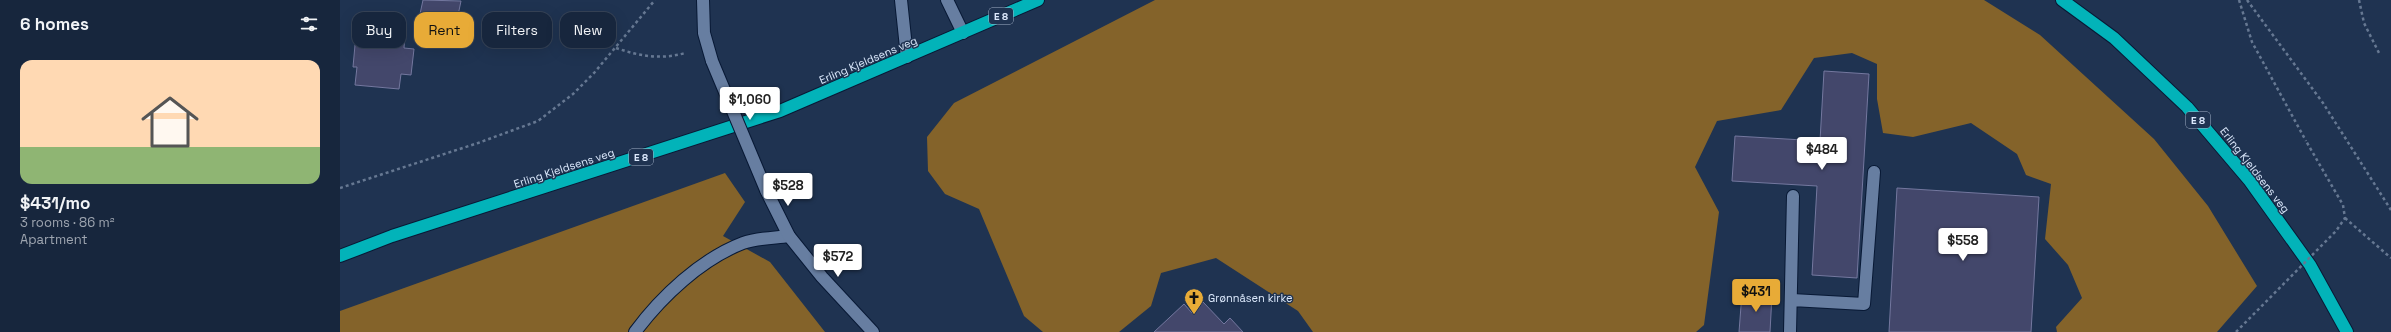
<!DOCTYPE html>
<html lang="en">
<head>
<meta charset="utf-8">
<style>
	:root { --surface:#17263d; --page:#243248; --text:#f1f3f6; --muted:#9ea5b0; --line:#364357; --accent:#e8ab37 }
	body { margin:0; font-family:"Space Grotesk",sans-serif; background:var(--page); color:var(--text); height:100vh; display:flex; flex-direction:column; font-size:15px; white-space:nowrap }
	* { box-sizing:border-box; margin:0 }
	p { font-size:13px; color:var(--muted) }
	.icon { flex:none; width:22px; height:22px; fill:none; stroke:currentColor; stroke-width:2; stroke-linecap:round; stroke-linejoin:round }
	.map { position:relative; flex:1; overflow:hidden }
	.drawer { display:flex; flex-direction:column; background:var(--surface); width:340px }
	.drawer>* { flex:none }
	.banner { position:absolute; left:12px; top:12px; width:380px; height:36px; display:flex; gap:8px }
	.price { position:absolute; translate:-50% -34px; padding:0 9px; border-radius:4px; background:#fff; color:#222; font-size:13px; line-height:26px; filter:drop-shadow(0 1px 2px #0008) }
	.price::after { content:''; position:absolute; left:50%; top:24px; width:12px; height:9px; margin-left:-6px; background:inherit; clip-path:polygon(0 0,100% 0,50% 100%) }
	.price.current { background:var(--accent); color:#111 }
	ul { padding:0; list-style:none }
	li { display:grid; align-content:center; gap:8px; height:212px; padding:0 20px }
	li span { display:grid; place-items:center; height:124px; border-radius:12px; color:#555 }
	li>.icon { margin-inline-start:auto }
	span .icon { width:72px; height:72px; fill:#fffc; stroke-width:1 }
	li b { font-size:17px }
	h2 { display:flex; justify-content:space-between; align-items:center; height:48px; padding:0 20px; font-size:17px }
	.tag { padding:0 14px; border-radius:12px; background:var(--surface); box-shadow:0 4px 16px #0002,0 0 0 1px var(--line); font-size:14px; line-height:36px }
	.tag.current { background:var(--accent); color:#111 }
	main { display:flex; flex:1; min-height:0 }
	.map>svg:first-child { display:block }
	.forest { fill:#84632a }
	.building { fill:#43476b; stroke:#74789f }
	.lines { fill:none; stroke-linecap:round; stroke-linejoin:round }
	.lane-casing { stroke:#081935; stroke-width:14 }
	.street-casing { stroke:#081935; stroke-width:14 }
	.highway-casing { stroke:#081935; stroke-width:14 }
	.path { stroke:#667892; stroke-width:2.5; stroke-dasharray:3 3; stroke-linecap:butt }
	.lane { stroke:#677ea1; stroke-width:12 }
	.street { stroke:#677ea1; stroke-width:12 }
	.highway { stroke:#02b3b9; stroke-width:12 }
	.street-bridge-casing { stroke:#081935; stroke-width:14; stroke-linecap:butt }
	.path-bridge { stroke:#667892; stroke-width:2.5; stroke-dasharray:3 3; stroke-linecap:butt }
	.street-bridge { stroke:#677ea1; stroke-width:12 }
	.labels { text-anchor:middle; stroke-width:3; stroke-linejoin:round; paint-order:stroke }
	.shield { fill:#1f3351; stroke:#a4b3c9; stroke-width:1 }
	.shield-label { font-size:10px; font-weight:bold; fill:#ddeafd }
	.street-label { font-size:11px; fill:#ddeafd; stroke:#1f3351 }
	.poi-label { font-size:11px; fill:#ddeafd; stroke:#1f3351; text-anchor:start }
</style>
</head>
<body>
<main>
<section class="drawer">
<h2>6 homes<svg class="icon" aria-label="filters" viewBox="0 0 24 24"><path d="M4 7h16M4 17h16"/><circle cx="9" cy="7" r="2"/><circle cx="15" cy="17" r="2"/></svg></h2>
<ul>
<li><span style="background:linear-gradient(#ffd9b3 70%,#8fb573 0)"><svg class="icon" aria-label="home" viewBox="0 0 24 24"><path d="M3 11l9-7 9 7M6 9v11h12V9"/></svg></span><div><b>$431/mo</b><p>3 rooms · 86 m²</p><p>Apartment</p></div></li>
</ul>
</section>
<div class="map">
<svg width="2051" height="332" viewBox="0 0 2051 332">
	<rect width="100%" height="100%" fill="#1f3351"/>
	<path class="forest" d="M 815,0 L 1644,0 L 1700,35 L 1814,139 L 1868,206 L 1917,286 L 1877,332 L 1717,332 L 1716,327 L 1742,298 L 1728,265 L 1705,239 L 1711,184 L 1686,175 L 1677,154 L 1631,123 L 1573,137 L 1543,133 L 1537,99 L 1537,64 L 1512,53 L 1474,58 L 1441,110 L 1377,121 L 1355,167 L 1379,212 L 1364,325 L 1356,332 L 973,332 L 958,311 L 876,258 L 821,273 L 811,306 L 779,332 L 703,332 L 684,316 L 639,209 L 605,194 L 588,171 L 587,137 L 614,103 Z
		M 385,173 L 405,202 L 383,236 L 430,262 L 485,332 L 0,332 L 0,311 Z"/>
	<path class="building" d="M 83,0 L 121,1 L 112,44 L 91,40 L 93,32 L 77,28 Z
		M 21,28 L 65,32 L 64,48 L 74,49 L 71,75 L 61,74 L 59,89 L 15,85 L 17,67 L 13,67 L 15,45 L 19,45 Z
		M 1484,71 L 1529,74 L 1517,278 L 1472,275 L 1477,186 L 1392,181 L 1395,136 L 1480,141 Z
		M 1557,188 L 1699,197 L 1691,332 L 1549,332 Z
		M 1402,293 L 1432,295 L 1430,332 L 1399,332 Z
		M 863,302 L 884,324 L 890,318 L 903,332 L 814,332 L 844,304 L 852,313 Z"/>
	<g class="lines">
		<g class="lane-casing">
			<path id="lane" d="M 1452,300 L 1524,304 L 1534,172
				M 295,332 C 321,297 361,259 403,243 C 417,238 434,238 449,236
				M 1450,332 L 1453,196"/>
		</g>
		<g class="street-casing">
			<path id="street" d="M 363,0 L 364,33 L 372,61
				M 561,0 L 567,57
				M 607,0 L 623,33
				M 426,190 L 449,236 L 482,277 L 533,332"/>
		</g>
		<g class="highway-casing">
			<path id="highway" d="M 1722,0 L 1774,38 L 1847,107 L 1909,180 L 1970,265 L 2007,332
				M 0,256 L 52,236 L 440,111 L 698,0"/>
		</g>
		<path class="path" d="M 1899,0 L 1912,42 L 1966,141
			M 1907,0 L 1983,103 L 2051,210
			M 2019,0 L 2024,23 L 2039,53
			M 276,48 C 299,56 321,60 345,53
			M 0,188 L 138,143 L 198,121 L 233,94 L 254,73 L 315,0
			M 2005,218 L 2051,258"/>
		<use href="#lane" class="lane"/>
		<use href="#street" class="street"/>
		<use href="#highway" class="highway"/>
		<g class="street-bridge-casing">
			<path id="street-bridge" d="M 372,61 L 426,190"/>
		</g>
		<path class="path-bridge" d="M 1896,332 L 1996,231 L 2005,218 L 2003,205 L 1966,141"/>
		<use href="#street-bridge" class="street-bridge"/>
	</g>
	<defs>
		<g id="church-pin" transform="scale(1)"><path d="M0 17L-7.5 6A9.5 9.5 0 1 1 7.5 6Z" fill="#e8ab37" stroke="#1f3351"/><path d="M-1.2-6h2.4v3.5h3.3v2.4h-3.3V6h-2.4V-.1h-3.3v-2.4h3.3Z" fill="#111"/></g>
	</defs>
	<g fill-rule="evenodd">
		<use href="#church-pin" x="854" y="298"/>
	</g>
	<g class="labels">
		<g class="shield">
			<rect x="649" y="8" width="24" height="16" rx="3"/>
			<rect x="1846" y="112" width="24" height="16" rx="3"/>
			<rect x="289" y="149" width="24" height="16" rx="3"/>
		</g>
		<g class="shield-label">
			<text x="661" y="20">E 8</text>
			<text x="1858" y="124">E 8</text>
			<text x="301" y="161">E 8</text>
		</g>
		<g class="street-label">
			<text transform="translate(528 60) rotate(-23)" y="4">Erling Kjeldsens veg</text>
			<text transform="translate(224 168) rotate(-18)" y="4">Erling Kjeldsens veg</text>
			<text transform="translate(1915 170) rotate(52)" y="4">Erling Kjeldsens veg</text>
		</g>
		<g class="poi-label">
			<text x="868" y="302">Grønnåsen kirke</text>
		</g>
	</g>
</svg>
<b class="price" style="left:410px;top:121px">$1,060</b>
<b class="price" style="left:1482px;top:171px">$484</b>
<b class="price" style="left:448px;top:207px">$528</b>
<b class="price" style="left:1623px;top:262px">$558</b>
<b class="price" style="left:498px;top:278px">$572</b>
<b class="price current" style="left:1416px;top:313px">$431</b>
<div class="banner">
<a class="tag">Buy</a>
<a class="tag current">Rent</a>
<a class="tag">Filters</a>
<a class="tag">New</a>
</div>
</div>
</main>
</body>
</html>
